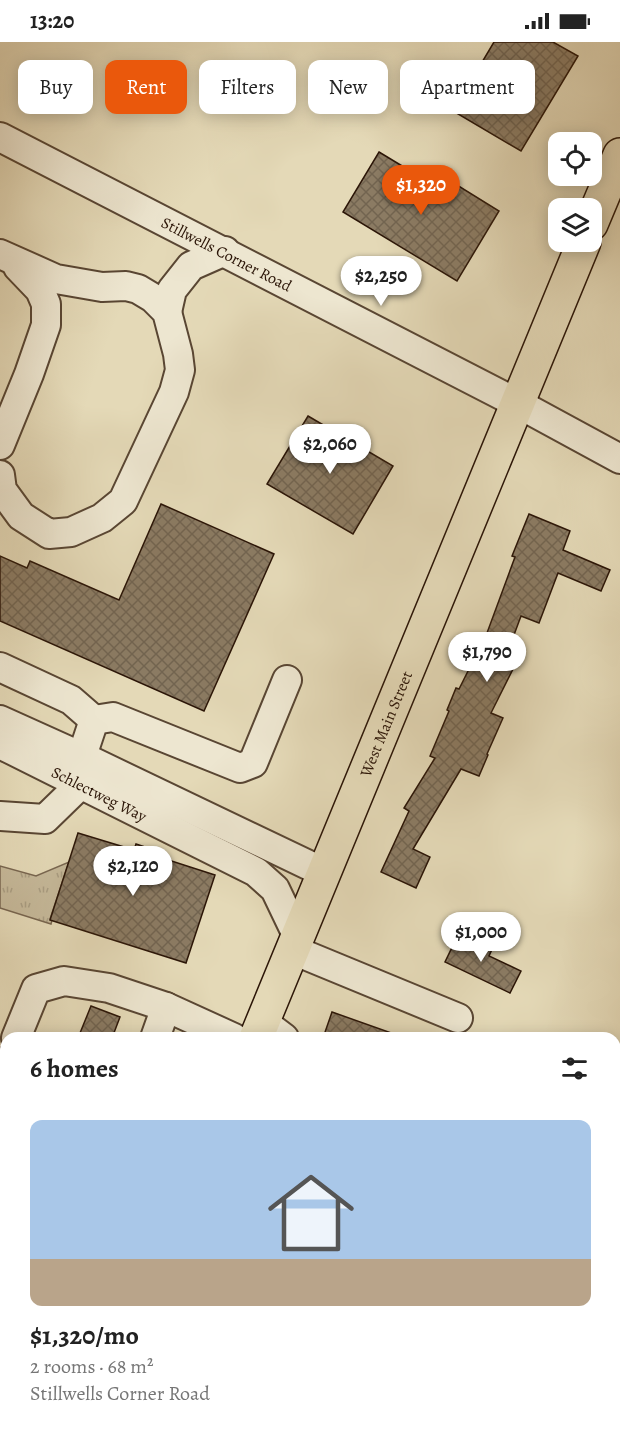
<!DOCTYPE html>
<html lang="en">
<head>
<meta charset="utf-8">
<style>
	:root { --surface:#fff; --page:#f2f2f2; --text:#222; --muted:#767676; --line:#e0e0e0; --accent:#ea580c }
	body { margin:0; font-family:Alegreya,serif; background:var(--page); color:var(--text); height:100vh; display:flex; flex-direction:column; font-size:22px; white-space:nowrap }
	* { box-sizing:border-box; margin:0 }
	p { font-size:20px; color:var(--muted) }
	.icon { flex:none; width:33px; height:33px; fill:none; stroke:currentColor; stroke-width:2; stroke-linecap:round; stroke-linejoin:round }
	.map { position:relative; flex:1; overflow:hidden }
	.sheet { position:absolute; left:0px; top:990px; width:621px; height:402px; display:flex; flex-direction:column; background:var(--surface); border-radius:18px 18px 0 0; box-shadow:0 3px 15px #0003 }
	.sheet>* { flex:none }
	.hud { position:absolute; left:18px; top:18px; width:585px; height:54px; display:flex; gap:12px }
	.tools { position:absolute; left:548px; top:90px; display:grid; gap:12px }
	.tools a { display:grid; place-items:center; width:54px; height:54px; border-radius:12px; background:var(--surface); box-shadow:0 3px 15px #0003; font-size:30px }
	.price { position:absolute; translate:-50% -51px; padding:0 14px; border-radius:21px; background:#fff; color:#222; font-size:20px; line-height:39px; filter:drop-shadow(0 2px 3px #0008) }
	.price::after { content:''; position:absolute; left:50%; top:36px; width:18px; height:14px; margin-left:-9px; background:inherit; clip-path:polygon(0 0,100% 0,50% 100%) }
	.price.selected { background:var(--accent); color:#fff }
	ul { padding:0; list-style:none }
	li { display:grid; align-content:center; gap:12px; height:318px; padding:0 30px }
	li+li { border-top:2px solid var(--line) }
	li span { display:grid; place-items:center; height:186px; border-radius:12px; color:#555 }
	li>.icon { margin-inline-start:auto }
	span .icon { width:108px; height:108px; fill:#fffc; stroke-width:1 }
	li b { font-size:26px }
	h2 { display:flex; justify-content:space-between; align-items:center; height:72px; padding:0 30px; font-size:26px }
	.chip { padding:0 21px; border-radius:12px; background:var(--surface); box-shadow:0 3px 15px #0003; font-size:21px; line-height:54px }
	.chip.selected { background:var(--accent); color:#fff }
	.status { display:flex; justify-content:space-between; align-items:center; height:42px; padding:0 30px; background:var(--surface); direction:ltr }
	.status svg { height:16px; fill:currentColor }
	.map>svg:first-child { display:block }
	.grass { fill:url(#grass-dots); stroke:#786650; stroke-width:1.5 }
	.forest { fill:url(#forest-firs); stroke:#786650; stroke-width:1.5 }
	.park { fill:url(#park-tufts); stroke:#786650; stroke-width:1.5 }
	.building { fill:url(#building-cross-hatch); stroke:#2b1507; stroke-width:1.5 }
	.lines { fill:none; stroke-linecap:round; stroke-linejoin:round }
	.minor-casing { stroke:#594633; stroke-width:32 }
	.major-casing { stroke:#2b1507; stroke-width:36 }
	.minor { stroke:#ede6d0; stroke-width:28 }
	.major { stroke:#e4d9b7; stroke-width:33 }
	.labels { text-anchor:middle; stroke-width:4.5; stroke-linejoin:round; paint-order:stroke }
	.street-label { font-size:16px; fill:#2b1507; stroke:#ede6d0 }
</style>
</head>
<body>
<div class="status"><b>13:20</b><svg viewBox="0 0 49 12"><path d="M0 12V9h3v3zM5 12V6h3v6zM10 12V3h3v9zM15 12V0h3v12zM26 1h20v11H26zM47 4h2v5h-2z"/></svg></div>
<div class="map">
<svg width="620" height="1392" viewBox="0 0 620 1392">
	<defs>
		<pattern id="grass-dots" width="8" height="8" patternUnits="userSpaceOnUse" patternTransform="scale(1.5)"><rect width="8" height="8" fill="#c5b899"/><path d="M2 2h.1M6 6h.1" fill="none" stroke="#a99d82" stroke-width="1.8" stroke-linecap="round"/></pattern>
		<pattern id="forest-firs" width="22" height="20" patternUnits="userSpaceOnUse" patternTransform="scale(1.5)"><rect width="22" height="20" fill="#c5b899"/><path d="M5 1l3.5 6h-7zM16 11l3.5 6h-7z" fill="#a99d82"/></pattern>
		<pattern id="park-tufts" width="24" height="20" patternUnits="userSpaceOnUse" patternTransform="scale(1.5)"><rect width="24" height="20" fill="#c5b899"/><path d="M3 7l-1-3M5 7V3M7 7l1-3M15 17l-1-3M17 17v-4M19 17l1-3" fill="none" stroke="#a99d82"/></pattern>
		<pattern id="building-cross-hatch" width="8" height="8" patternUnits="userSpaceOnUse" patternTransform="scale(1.5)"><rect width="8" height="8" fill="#8b7b63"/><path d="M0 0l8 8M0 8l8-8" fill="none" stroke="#726450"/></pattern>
	</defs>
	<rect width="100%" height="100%" fill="#e4d9b7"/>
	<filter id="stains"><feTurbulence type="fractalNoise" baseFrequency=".00333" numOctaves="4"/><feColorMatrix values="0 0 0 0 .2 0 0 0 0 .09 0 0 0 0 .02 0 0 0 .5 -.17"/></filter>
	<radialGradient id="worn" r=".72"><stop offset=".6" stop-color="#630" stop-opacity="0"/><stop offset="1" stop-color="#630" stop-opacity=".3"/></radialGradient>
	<path class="grass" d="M 0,1143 L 6,1154 L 6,1228 L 0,1226 Z
		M 620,1232 L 620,1392 L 555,1392 L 558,1386 L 615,1386 L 615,1244 Z"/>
	<path class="forest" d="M 0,1226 L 6,1228 L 6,1359 L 0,1362 Z"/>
	<path class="park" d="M 69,820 L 50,877 L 52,878 L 51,882 L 0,866 L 0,824 L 36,834 Z"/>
	<path class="building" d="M 494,0 L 553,0 L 578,14 L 521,109 L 453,69 Z
		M 379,110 L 450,153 L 457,143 L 499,169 L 457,239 L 343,170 Z
		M 308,374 L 393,424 L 353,492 L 267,442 Z
		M 161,462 L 274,512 L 204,669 L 0,579 L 0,514 L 27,526 L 30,519 L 119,558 Z
		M 529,472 L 570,489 L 563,508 L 610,528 L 601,549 L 558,531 L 539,581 L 521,574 L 504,620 L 514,625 L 491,671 L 503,676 L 487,712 L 488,713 L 479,734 L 461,727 L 413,807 L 430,815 L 416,846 L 381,830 L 409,769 L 404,766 L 435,716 L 430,714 L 449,669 L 447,668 L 456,646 L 459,647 L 487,591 L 515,515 L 512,514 Z
		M 78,791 L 134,808 L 136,802 L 160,810 L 159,815 L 215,833 L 186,921 L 50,878 Z
		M 460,889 L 493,905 L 489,914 L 521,929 L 510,951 L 445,920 Z
		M 91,964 L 120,975 L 112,996 L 78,996 Z
		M 332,970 L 397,993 L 397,996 L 323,996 Z"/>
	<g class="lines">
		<g class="minor-casing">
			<g id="minor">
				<path id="s1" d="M 0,95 L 517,361 L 620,417"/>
				<path d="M 0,212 L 56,237 L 102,245 L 126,244 L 138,247 L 153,256 L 167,270 L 178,312 L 180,328 L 174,350 L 123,459 L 102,476 L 71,490 L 49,492 L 21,474 L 2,448 L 0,433"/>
				<path d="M 167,270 L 172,248 L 191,224 L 225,209"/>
				<path d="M 0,403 L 29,332 L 46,283 L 46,262 L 40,248 L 18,225"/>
				<path d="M 0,625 L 71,658 L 94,678"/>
				<path d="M 0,678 L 91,719 L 325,831"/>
				<path id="s2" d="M 0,702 L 256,830 L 275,847 L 298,895"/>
				<path d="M 82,714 L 94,678 L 113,675 L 240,726 L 253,721 L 287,638"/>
				<path d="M 0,774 L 45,777 L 81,742 L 88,726"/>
				<path d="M 293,908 L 458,976"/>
				<path d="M 263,980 L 284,996"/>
				<path d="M 16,996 L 36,947 L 64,939 L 109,946 L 166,965 L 234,996"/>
				<path d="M 155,996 L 166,965"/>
				<path d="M 0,1033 L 6,1019"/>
				<path d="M 615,1164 L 620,1152"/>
				<path d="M 0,1286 L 6,1288"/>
				<path d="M 0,1376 L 6,1374"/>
				<path d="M 519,1392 L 521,1386"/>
			</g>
		</g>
		<g class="major-casing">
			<g id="major">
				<path d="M 591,182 L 620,113"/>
				<path id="s3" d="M 256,996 L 584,200"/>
				<path d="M 92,1392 L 94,1386"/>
			</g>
		</g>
		<use href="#minor" class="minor"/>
		<use href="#major" class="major"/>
	</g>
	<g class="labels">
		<g class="street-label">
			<text dy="6" stroke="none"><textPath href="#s1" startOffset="255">Stillwells Corner Road</textPath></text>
			<text dy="6" stroke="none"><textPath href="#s3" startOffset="340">West Main Street</textPath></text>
			<text dy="6" stroke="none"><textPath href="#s2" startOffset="111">Schlectweg Way</textPath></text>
		</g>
	</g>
	<rect width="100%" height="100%" filter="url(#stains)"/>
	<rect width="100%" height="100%" fill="url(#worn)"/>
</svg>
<div class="tools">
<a><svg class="icon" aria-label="locate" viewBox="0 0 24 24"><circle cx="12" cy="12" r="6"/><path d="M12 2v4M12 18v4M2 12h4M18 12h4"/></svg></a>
<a><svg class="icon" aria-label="layers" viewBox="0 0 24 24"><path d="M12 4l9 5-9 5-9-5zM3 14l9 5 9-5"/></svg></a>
</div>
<b class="price selected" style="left:421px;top:174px">$1,320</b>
<b class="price" style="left:381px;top:265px">$2,250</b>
<b class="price" style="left:330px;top:433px">$2,060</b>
<b class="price" style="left:487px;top:641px">$1,790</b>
<b class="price" style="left:133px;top:855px">$2,120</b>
<b class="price" style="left:481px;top:921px">$1,000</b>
<div class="hud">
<a class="chip">Buy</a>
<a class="chip selected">Rent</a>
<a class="chip">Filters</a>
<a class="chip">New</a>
<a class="chip">Apartment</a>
</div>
<section class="sheet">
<h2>6 homes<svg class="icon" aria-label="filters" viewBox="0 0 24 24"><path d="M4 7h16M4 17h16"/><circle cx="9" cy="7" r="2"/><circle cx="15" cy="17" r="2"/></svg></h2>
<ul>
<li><span style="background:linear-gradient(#a9c7e8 75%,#b9a48a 0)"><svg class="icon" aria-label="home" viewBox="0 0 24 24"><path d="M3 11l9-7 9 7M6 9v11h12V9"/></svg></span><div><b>$1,320/mo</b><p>2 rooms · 68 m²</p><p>Stillwells Corner Road</p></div></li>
</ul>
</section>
</div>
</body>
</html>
